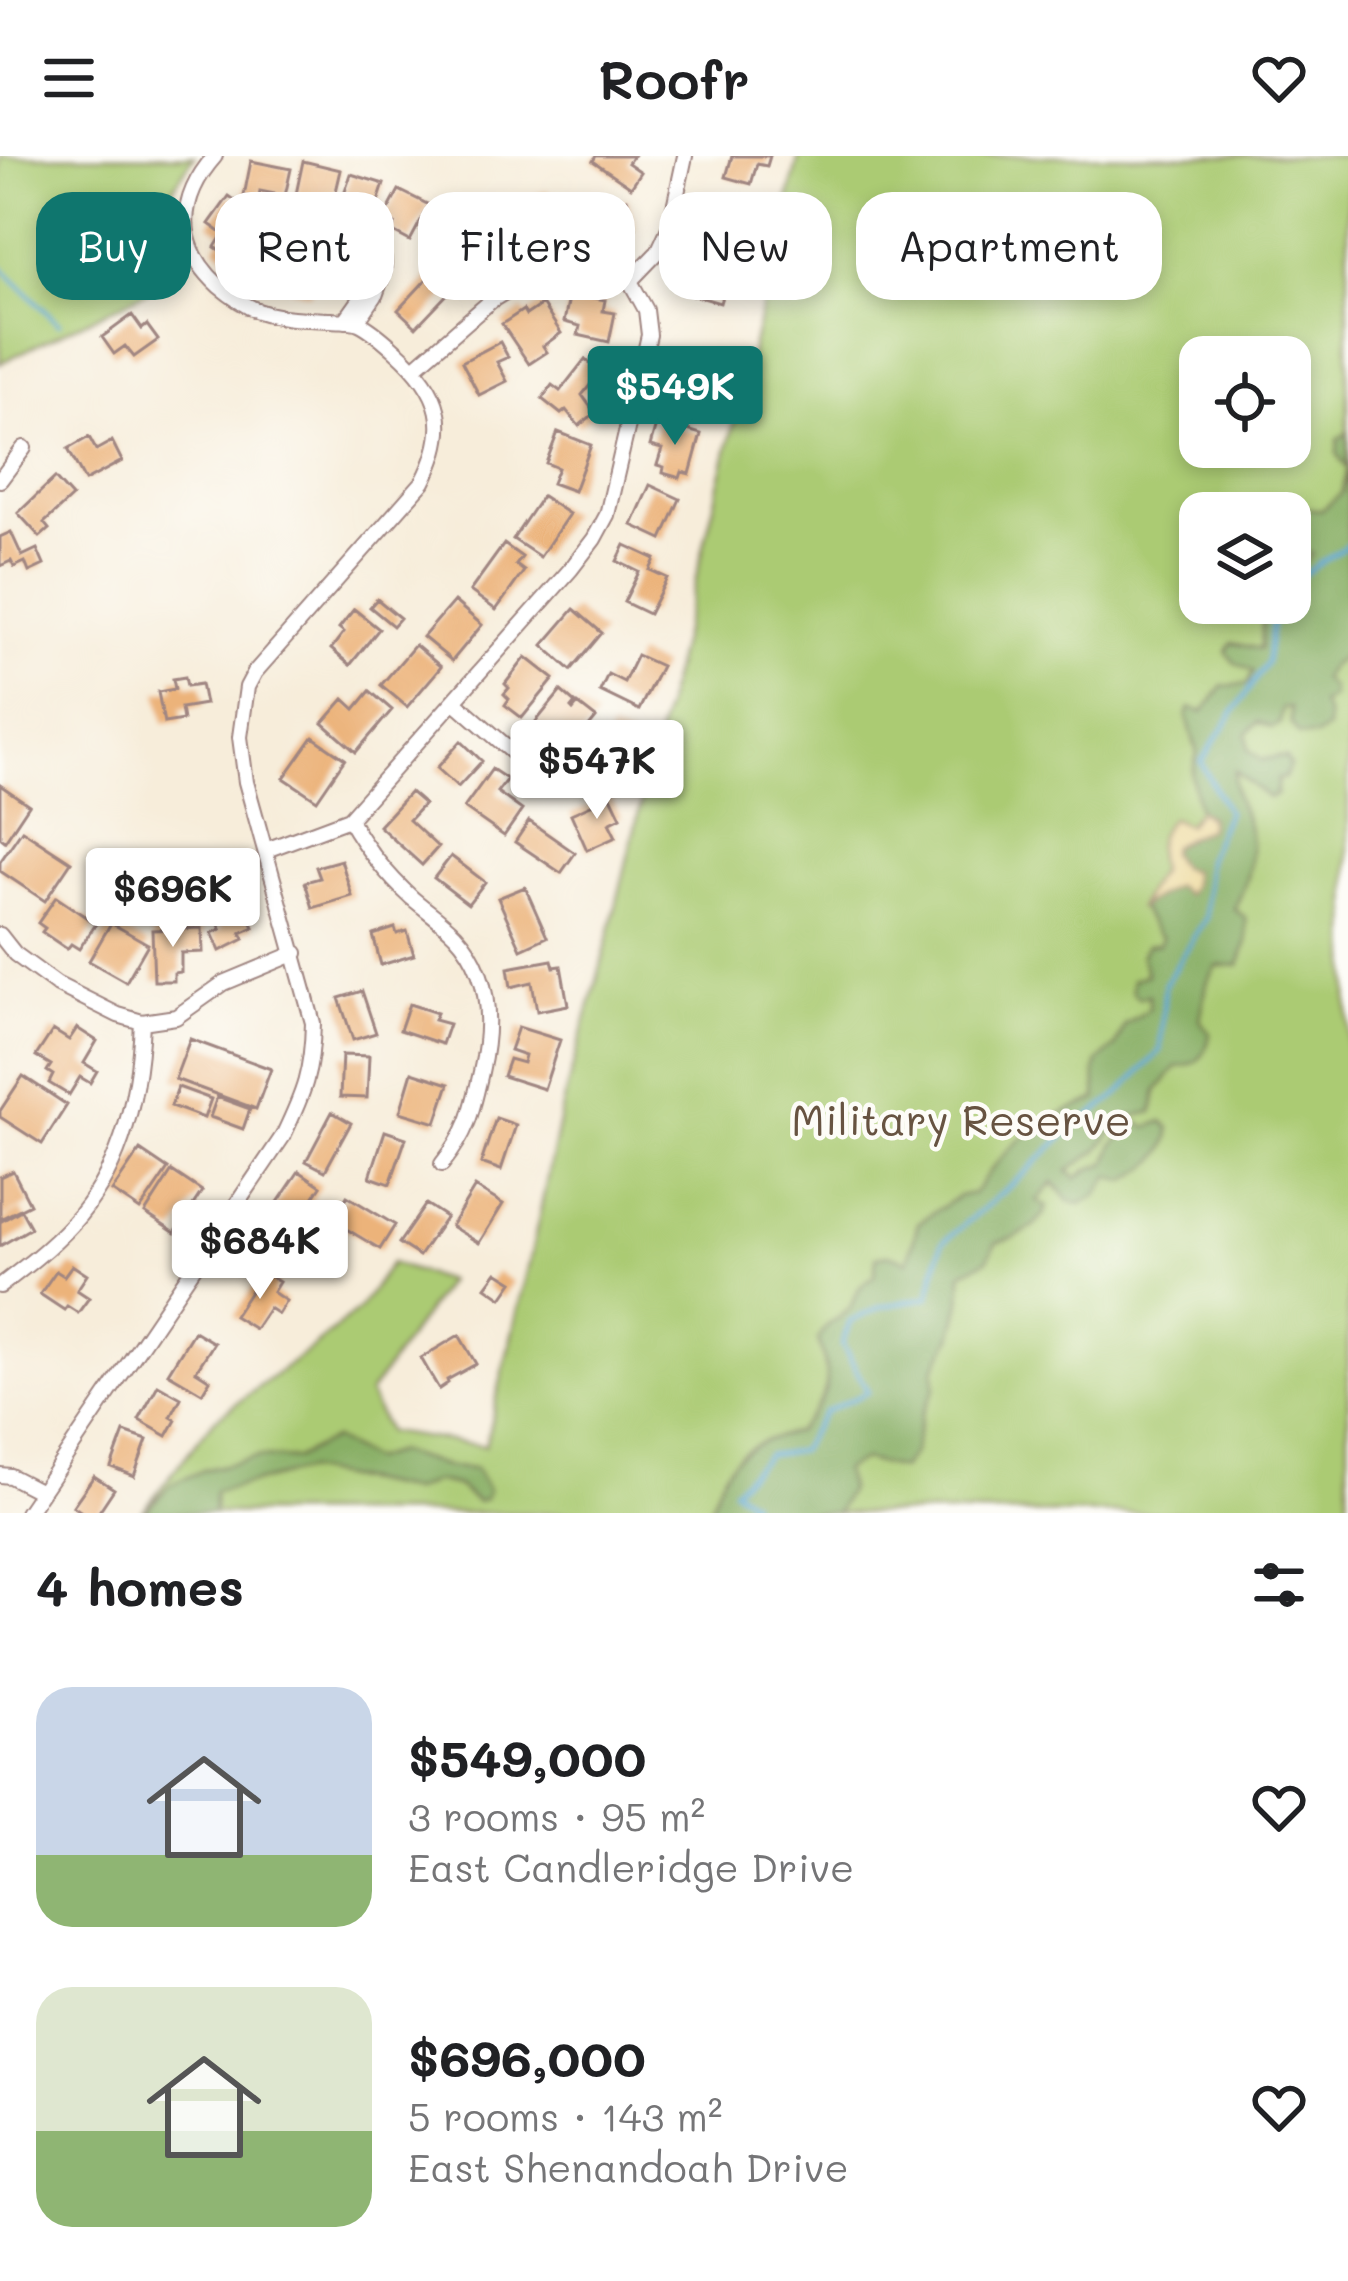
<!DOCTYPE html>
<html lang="en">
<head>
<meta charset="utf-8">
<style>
	:root { --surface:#fff; --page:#f2f2f2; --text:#202124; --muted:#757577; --accent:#0f766e }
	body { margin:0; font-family:Mali,sans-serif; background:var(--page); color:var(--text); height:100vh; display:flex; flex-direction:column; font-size:45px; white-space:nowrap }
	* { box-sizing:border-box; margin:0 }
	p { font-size:39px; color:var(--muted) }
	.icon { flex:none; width:66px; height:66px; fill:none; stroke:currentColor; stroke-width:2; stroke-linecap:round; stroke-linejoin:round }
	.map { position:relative; height:1357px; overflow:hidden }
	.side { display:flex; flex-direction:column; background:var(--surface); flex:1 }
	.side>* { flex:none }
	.top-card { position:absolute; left:36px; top:36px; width:1278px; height:108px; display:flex; gap:24px }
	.controls { position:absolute; left:1179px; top:180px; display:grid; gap:24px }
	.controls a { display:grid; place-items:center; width:132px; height:132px; border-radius:24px; background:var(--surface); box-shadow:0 6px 18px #0003; font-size:60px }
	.price { position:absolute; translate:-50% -102px; padding:0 27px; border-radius:12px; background:#fff; color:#222; font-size:39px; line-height:78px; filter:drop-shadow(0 3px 6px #0008) }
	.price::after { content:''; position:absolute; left:50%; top:72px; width:36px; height:27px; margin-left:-18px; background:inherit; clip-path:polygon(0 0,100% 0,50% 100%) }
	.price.current { background:var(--accent); color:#fff }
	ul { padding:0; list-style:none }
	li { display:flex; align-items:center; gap:36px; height:300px; padding:0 36px }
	li span { display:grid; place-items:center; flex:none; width:336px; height:240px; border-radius:36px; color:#555 }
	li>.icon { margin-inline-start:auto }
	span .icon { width:144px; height:144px; fill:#fffc; stroke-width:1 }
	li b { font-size:51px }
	h2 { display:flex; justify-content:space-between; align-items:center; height:144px; padding:0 36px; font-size:51px }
	.chip { padding:0 42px; border-radius:36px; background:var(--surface); box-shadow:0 6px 18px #0003; font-size:42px; line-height:108px }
	.chip.current { background:var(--accent); color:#fff }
	header { display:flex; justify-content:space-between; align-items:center; height:156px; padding:0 36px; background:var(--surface); font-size:54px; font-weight:600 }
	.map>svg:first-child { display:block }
	.green { fill:#abcb73; stroke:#7a754f; stroke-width:3; fill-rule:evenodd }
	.forest { fill:#88af65; stroke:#696748; stroke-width:3 }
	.sand { fill:#eeda9e; stroke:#9c7c64; stroke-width:3 }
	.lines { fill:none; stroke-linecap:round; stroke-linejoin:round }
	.stream { stroke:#58a5d1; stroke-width:4.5 }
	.building { fill:#ecb37a }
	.street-casing { stroke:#a08682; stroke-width:18 }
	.street { stroke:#fff; stroke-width:14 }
	.labels { text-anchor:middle; stroke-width:9; stroke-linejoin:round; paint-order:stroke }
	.park-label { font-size:42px; fill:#675341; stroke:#fdfcf7 }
</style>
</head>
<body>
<header><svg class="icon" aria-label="menu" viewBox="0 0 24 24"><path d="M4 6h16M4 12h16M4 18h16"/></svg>Roofr<svg class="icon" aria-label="heart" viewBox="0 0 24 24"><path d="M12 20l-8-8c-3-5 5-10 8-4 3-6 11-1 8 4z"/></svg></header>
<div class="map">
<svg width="1348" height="1357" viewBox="0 0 1348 1357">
	<rect width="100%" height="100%" fill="#fdfcf7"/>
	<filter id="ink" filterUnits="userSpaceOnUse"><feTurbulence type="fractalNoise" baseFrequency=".00833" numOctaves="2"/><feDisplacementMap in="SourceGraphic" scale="24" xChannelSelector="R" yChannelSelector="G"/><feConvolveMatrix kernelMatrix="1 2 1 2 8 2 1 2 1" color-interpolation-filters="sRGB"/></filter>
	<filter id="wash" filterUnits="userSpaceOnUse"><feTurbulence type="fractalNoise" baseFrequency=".004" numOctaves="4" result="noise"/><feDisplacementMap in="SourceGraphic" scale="48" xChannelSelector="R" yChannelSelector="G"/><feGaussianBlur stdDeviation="2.7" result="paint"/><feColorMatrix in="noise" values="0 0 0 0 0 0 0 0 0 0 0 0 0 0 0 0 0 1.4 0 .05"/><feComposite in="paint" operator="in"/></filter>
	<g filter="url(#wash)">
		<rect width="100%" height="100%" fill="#f7edda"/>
		<path class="green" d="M 0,0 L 194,0 L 168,40 L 164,82 L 176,121 L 0,207 Z
			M 799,0 L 1348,0 L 1348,1357 L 214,1357 L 213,1336 L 306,1314 L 412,1335 L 435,1325 L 457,1330 L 471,1341 L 475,1313 L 447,1311 L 397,1296 L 371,1304 L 333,1283 L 294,1303 L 258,1301 L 170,1329 L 141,1357 L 215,1263 L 312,1192 L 359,1153 L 391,1107 L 447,1125 L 369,1238 L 387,1276 L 485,1290 L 531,1099 L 563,946 L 604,799 ZM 1200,201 L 1290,201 L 1290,291 L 1200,291 ZM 1200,357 L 1290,357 L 1290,447 L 1200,447 Z"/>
		<path class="forest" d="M 1348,277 L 1348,497 L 1329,511 L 1322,523 L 1331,532 L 1332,541 L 1321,548 L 1327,559 L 1327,573 L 1316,581 L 1299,579 L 1291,568 L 1290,552 L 1282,553 L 1280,567 L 1272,572 L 1258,566 L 1247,577 L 1249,594 L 1262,604 L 1277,601 L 1286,602 L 1290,610 L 1284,622 L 1278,623 L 1276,639 L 1268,642 L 1235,615 C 1231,647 1246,652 1250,679 C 1254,706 1246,730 1234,753 L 1246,762 L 1247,786 L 1239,809 L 1217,810 L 1207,827 L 1200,864 L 1210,878 C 1206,899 1200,909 1177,911 L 1157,935 L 1153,956 L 1124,962 L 1097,995 L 1068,1015 L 1077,1022 L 1088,1014 L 1107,1007 L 1113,989 L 1134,965 L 1148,971 L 1163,965 L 1170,972 C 1170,999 1148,1012 1126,1025 L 1110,1020 L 1096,1040 L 1080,1048 L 1069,1045 L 1054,1026 L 1037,1045 L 1047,1051 C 1038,1073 1018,1081 996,1087 L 987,1104 L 962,1117 L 961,1145 L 952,1181 L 934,1213 L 935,1232 L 922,1257 L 913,1297 L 901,1313 L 863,1304 L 843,1314 L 849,1333 L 836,1357 L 709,1357 C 722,1304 743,1287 796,1276 C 828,1236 834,1235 818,1183 C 827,1164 837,1166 849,1153 C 862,1137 849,1135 875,1120 L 876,1101 L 888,1098 L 908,1105 L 918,1067 L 959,1040 L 974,1037 C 996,1005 1017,982 1052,962 C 1066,954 1083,950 1097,943 L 1095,916 L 1098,906 L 1115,891 L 1125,869 L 1149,853 L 1149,839 L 1138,842 L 1132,835 L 1133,823 L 1147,819 L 1141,799 L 1147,789 L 1159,788 L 1162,782 C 1151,773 1148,762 1139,751 L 1175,730 L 1185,738 L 1181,713 L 1170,698 L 1171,690 L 1187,683 L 1209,662 L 1198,654 L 1192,620 L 1197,597 L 1187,560 L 1190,552 L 1203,556 L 1223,530 L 1248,528 L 1253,515 L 1234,506 L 1226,496 L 1232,487 L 1260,493 L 1264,447 L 1290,447 L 1290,421 L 1312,398 L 1290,389 L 1290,360 L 1297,351 L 1322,354 L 1341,338 L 1348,313 L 1337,297 L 1338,283 Z
			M 333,1283 L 371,1304 L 397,1296 L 447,1311 L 475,1313 L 488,1334 L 485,1343 L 477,1346 L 457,1330 L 435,1325 L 412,1335 L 306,1314 L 214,1336 L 214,1357 L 144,1357 L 170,1329 L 204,1314 L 258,1301 L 294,1303 Z"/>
		<path class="sand" d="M 1198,654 L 1209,662 L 1209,672 L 1171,690 L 1170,698 L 1181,712 L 1192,715 L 1192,729 L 1186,739 L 1175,730 L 1139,751 L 1151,727 L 1159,716 C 1155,695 1154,678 1171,662 L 1187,669 Z"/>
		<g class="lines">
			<path class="stream" d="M 0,110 L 59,168
				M 1290,427 L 1348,389
				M 739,1357 L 751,1345 L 733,1333 L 767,1299 L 799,1295 L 824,1256 L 868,1236 L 842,1188 L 850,1166 L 880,1151 L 929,1141 L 942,1087 L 1023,1019 L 1071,973 L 1115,942 L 1160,895 L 1165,828 L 1206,762 L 1207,703 L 1227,656 L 1201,606 L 1266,508 L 1275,447"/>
		</g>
		<g id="blocks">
			<path class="building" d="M 596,0 L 633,0 L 628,7 L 641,16 L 631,31 L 593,5 Z
				M 732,0 L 770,0 L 767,10 L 757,8 L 751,28 L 726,21 Z
				M 251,5 L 291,13 L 285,40 L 260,35 L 259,43 L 244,40 Z
				M 303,5 L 341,14 L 334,44 L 324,42 L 322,49 L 295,43 Z
				M 351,18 L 384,28 L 373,61 L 340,50 Z
				M 399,34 L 429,49 L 410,85 L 391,75 L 395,68 L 384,62 Z
				M 547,34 L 563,71 L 543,80 L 540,72 L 516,83 L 503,53 Z
				M 229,40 L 250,55 L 233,81 L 251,94 L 241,109 L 215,91 L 223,78 L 209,68 Z
				M 627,43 L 636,72 L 602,82 L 599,72 L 591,74 L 585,55 Z
				M 490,64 L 506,92 L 484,105 L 486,109 L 464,123 L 439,81 L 452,73 L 458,83 Z
				M 298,91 L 322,97 L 310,138 L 260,124 L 266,103 L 293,113 L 294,109 L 299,108 L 300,104 L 294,103 Z
				M 712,94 L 734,101 L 720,147 L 675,134 L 683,109 L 706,116 Z
				M 437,112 L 455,130 L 416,171 L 398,154 Z
				M 570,137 L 605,144 L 603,155 L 615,157 L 609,186 L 578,179 L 580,170 L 564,166 Z
				M 542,148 L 561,177 L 543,190 L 547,196 L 529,208 L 502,168 L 523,154 L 526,159 Z
				M 132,159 L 142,173 L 147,169 L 158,184 L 134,201 L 125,190 L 114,198 L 102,181 Z
				M 500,186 L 508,201 L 497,206 L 507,225 L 479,239 L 462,206 Z
				M 585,203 L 609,221 L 598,235 L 590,229 L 582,239 L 595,257 L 579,270 L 566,254 L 561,258 L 542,243 L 552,229 L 560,235 Z
				M 671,215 L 704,225 L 702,231 L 718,236 L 712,254 L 686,246 L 682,260 L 659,253 Z
				M 657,265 L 701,278 L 690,318 L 682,316 L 680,322 L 663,317 L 664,311 L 657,309 L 662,293 L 650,290 Z
				M 558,276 L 591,289 L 574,335 L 552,327 L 558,312 L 546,307 Z
				M 89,281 L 96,294 L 112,285 L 122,305 L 85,325 L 68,293 Z
				M 55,322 L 72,341 L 44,367 L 49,373 L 40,381 L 18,357 Z
				M 650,329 L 680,343 L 662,383 L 632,369 Z
				M 542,340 L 569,358 L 540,401 L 513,383 Z
				M 11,376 L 22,400 L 37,393 L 44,409 L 29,416 L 25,406 L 14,411 L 11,405 L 0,410 L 0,381 Z
				M 504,388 L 522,401 L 516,409 L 524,415 L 496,454 L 470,435 Z
				M 625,389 L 655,403 L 650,414 L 667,422 L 649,458 L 624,446 L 639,416 L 617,405 Z
				M 377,443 L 400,462 L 393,470 L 370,451 Z
				M 454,445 L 482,469 L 452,505 L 423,481 Z
				M 354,453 L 379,473 L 350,509 L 331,493 L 344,476 L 339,472 Z
				M 574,453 L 602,477 L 571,514 L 543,489 Z
				M 415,489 L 441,511 L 407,551 L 381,529 Z
				M 637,499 L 661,510 L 639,554 L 600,535 L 608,518 L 624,526 Z
				M 526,501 L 554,523 L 522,562 L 505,549 L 509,543 L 504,538 L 509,532 L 505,528 Z
				M 185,521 L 187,530 L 201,528 L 205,548 L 181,552 L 183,564 L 164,567 L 158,536 L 175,533 L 173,523 Z
				M 370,535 L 392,554 L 356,596 L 323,567 L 344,543 L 355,553 Z
				M 561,535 L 575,547 L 571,552 L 573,554 L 578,548 L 596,562 L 574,589 L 553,573 L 548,579 L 534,568 Z
				M 610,573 L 635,584 L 613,632 L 588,621 Z
				M 313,581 L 345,603 L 317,644 L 284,622 Z
				M 461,585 L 482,605 L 458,631 L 437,612 Z
				M 492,613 L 507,623 L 497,636 L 522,654 L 504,680 L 464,652 Z
				M 0,629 L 29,649 L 5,685 L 0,681 Z
				M 410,636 L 424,648 L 409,664 L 438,691 L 422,709 L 379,670 Z
				M 611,640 L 621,661 L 609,667 L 616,681 L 587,694 L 571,658 Z
				M 529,665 L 575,697 L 561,717 L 515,686 Z
				M 22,674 L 71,706 L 45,745 L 0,715 L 0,706 Z
				M 451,700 L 485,726 L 468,748 L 434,722 Z
				M 341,704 L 352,740 L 313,752 L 305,726 L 320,722 L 316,711 Z
				M 525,731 L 547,781 L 521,793 L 498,742 Z
				M 56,741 L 96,768 L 79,793 L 71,788 L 67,793 L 42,776 L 45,772 L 38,767 Z
				M 243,747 L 254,771 L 241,777 L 244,783 L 220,795 L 212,777 L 221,773 L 215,760 Z
				M 111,767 L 148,788 L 126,826 L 89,805 Z
				M 202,772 L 203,796 L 181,797 L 181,816 L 174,817 L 174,825 L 154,825 L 152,774 Z
				M 395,772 L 397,778 L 407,775 L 414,799 L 381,809 L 373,779 Z
				M 552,804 L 554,811 L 561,810 L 568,849 L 537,855 L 532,826 L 511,831 L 508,812 Z
				M 362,835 L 376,877 L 353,884 L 339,842 Z
				M 409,848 L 437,857 L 434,864 L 449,868 L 442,888 L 400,874 Z
				M 518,871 L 560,884 L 544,933 L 503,920 L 509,903 L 523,907 L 525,899 L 510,894 Z
				M 77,872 L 97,885 L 84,907 L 97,915 L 90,927 L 80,921 L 69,939 L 49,927 L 53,919 L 47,915 L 51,909 L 36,900 L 53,874 L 69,884 Z
				M 190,883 L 271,913 L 256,953 L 175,923 Z
				M 342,899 L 369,900 L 367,942 L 340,941 Z
				M 412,916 L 449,928 L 436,967 L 400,956 Z
				M 23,920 L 67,949 L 42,988 L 0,961 L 0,955 Z
				M 178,931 L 211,943 L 204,962 L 171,950 Z
				M 217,941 L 250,953 L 243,973 L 210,961 Z
				M 332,956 L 351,967 L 325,1015 L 306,1005 Z
				M 496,962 L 516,969 L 501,1014 L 481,1007 Z
				M 385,975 L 406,982 L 390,1028 L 370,1021 Z
				M 140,994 L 168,1013 L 140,1054 L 112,1035 Z
				M 13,1015 L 30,1048 L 0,1063 L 0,1021 Z
				M 172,1015 L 202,1035 L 175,1077 L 145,1057 Z
				M 299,1015 L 321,1030 L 292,1073 L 270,1058 Z
				M 475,1031 L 503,1048 L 479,1087 L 451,1070 Z
				M 347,1040 L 395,1069 L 380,1093 L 333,1065 Z
				M 426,1048 L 446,1061 L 419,1100 L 399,1087 Z
				M 21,1054 L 31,1072 L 0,1090 L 0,1066 Z
				M 306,1089 L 327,1103 L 318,1118 L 297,1104 Z
				M 72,1109 L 87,1119 L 77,1134 L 89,1142 L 78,1157 L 67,1150 L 64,1154 L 40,1138 L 56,1115 L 64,1120 Z
				M 263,1116 L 279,1126 L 273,1136 L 286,1145 L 278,1158 L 269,1152 L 255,1173 L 234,1160 Z
				M 497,1116 L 513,1126 L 502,1142 L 486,1131 Z
				M 194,1175 L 214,1187 L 196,1215 L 210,1224 L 202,1237 L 168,1217 Z
				M 459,1179 L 476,1208 L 447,1224 L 448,1227 L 439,1233 L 421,1202 Z
				M 158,1229 L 181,1242 L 171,1261 L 176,1264 L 167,1280 L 139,1264 Z
				M 124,1276 L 147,1284 L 134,1320 L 111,1311 Z
				M 94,1320 L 114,1333 L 98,1357 L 83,1357 L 73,1350 Z"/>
		</g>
	</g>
	<g filter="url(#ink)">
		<use href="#blocks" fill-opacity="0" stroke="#a08682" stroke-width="3"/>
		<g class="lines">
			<g class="street-casing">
				<path id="street" d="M 275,61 L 368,80 C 383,93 388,104 381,123
					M 630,125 L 658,96 L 670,70 L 685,0
					M 345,165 L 367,134 L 381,123 L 375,140 L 357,166
					M 0,324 L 24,292
					M 455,546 L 546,625
					M 349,663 C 366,693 387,719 412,742 C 426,754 442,765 455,778 C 491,816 492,868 481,916 C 472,956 468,976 442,1008
					M 266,694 L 349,663 L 571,413 L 594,383 L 607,359 L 649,179 L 646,154 L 630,125 L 598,108 L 568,104 L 536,117 L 492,144 L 414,212
					M 0,779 L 15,798 L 56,828 L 118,859 L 142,866 L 176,861 L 224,827 L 296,797
					M 0,1130 C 25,1111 50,1092 72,1068 C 122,1014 139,938 142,866
					M 0,1319 L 10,1320 L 39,1335
					M 27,1357 L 283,980 C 304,936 312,916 313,867 L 246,626 L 240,581 L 247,531 L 255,516 L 423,326 C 452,271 442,236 396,195 C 386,186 372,173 359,167 C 352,164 340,165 332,164 C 308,163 281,163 258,155 C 244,149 231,140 219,130 C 175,90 177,43 215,0"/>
			</g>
			<use href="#street" class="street"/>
		</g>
	</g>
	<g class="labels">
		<g class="park-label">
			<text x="961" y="980">Military Reserve</text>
		</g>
	</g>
</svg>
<div class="controls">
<a><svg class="icon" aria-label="locate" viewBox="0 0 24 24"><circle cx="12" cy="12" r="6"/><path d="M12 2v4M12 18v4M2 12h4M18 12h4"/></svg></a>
<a><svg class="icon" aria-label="layers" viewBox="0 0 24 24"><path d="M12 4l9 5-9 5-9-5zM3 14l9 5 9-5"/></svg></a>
</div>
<b class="price current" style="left:675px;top:292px">$549K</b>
<b class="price" style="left:597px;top:666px">$547K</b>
<b class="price" style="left:173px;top:794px">$696K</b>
<b class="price" style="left:260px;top:1146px">$684K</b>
<div class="top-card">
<a class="chip current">Buy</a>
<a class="chip">Rent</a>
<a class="chip">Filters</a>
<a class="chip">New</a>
<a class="chip">Apartment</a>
</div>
</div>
<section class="side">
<h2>4 homes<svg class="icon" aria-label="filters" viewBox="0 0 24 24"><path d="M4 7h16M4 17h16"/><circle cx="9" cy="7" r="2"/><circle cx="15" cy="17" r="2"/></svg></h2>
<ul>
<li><span style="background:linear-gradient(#c9d6e8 70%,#8fb573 0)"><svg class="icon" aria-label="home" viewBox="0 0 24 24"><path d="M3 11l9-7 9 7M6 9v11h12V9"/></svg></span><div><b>$549,000</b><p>3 rooms · 95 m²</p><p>East Candleridge Drive</p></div><svg class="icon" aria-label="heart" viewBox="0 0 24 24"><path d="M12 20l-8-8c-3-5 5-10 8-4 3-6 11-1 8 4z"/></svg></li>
<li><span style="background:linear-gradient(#dfe7d0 60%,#8fb573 0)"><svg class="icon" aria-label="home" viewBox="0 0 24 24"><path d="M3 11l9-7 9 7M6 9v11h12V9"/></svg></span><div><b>$696,000</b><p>5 rooms · 143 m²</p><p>East Shenandoah Drive</p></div><svg class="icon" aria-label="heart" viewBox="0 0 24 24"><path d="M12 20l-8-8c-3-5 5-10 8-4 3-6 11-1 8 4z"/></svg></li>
</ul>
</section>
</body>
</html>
